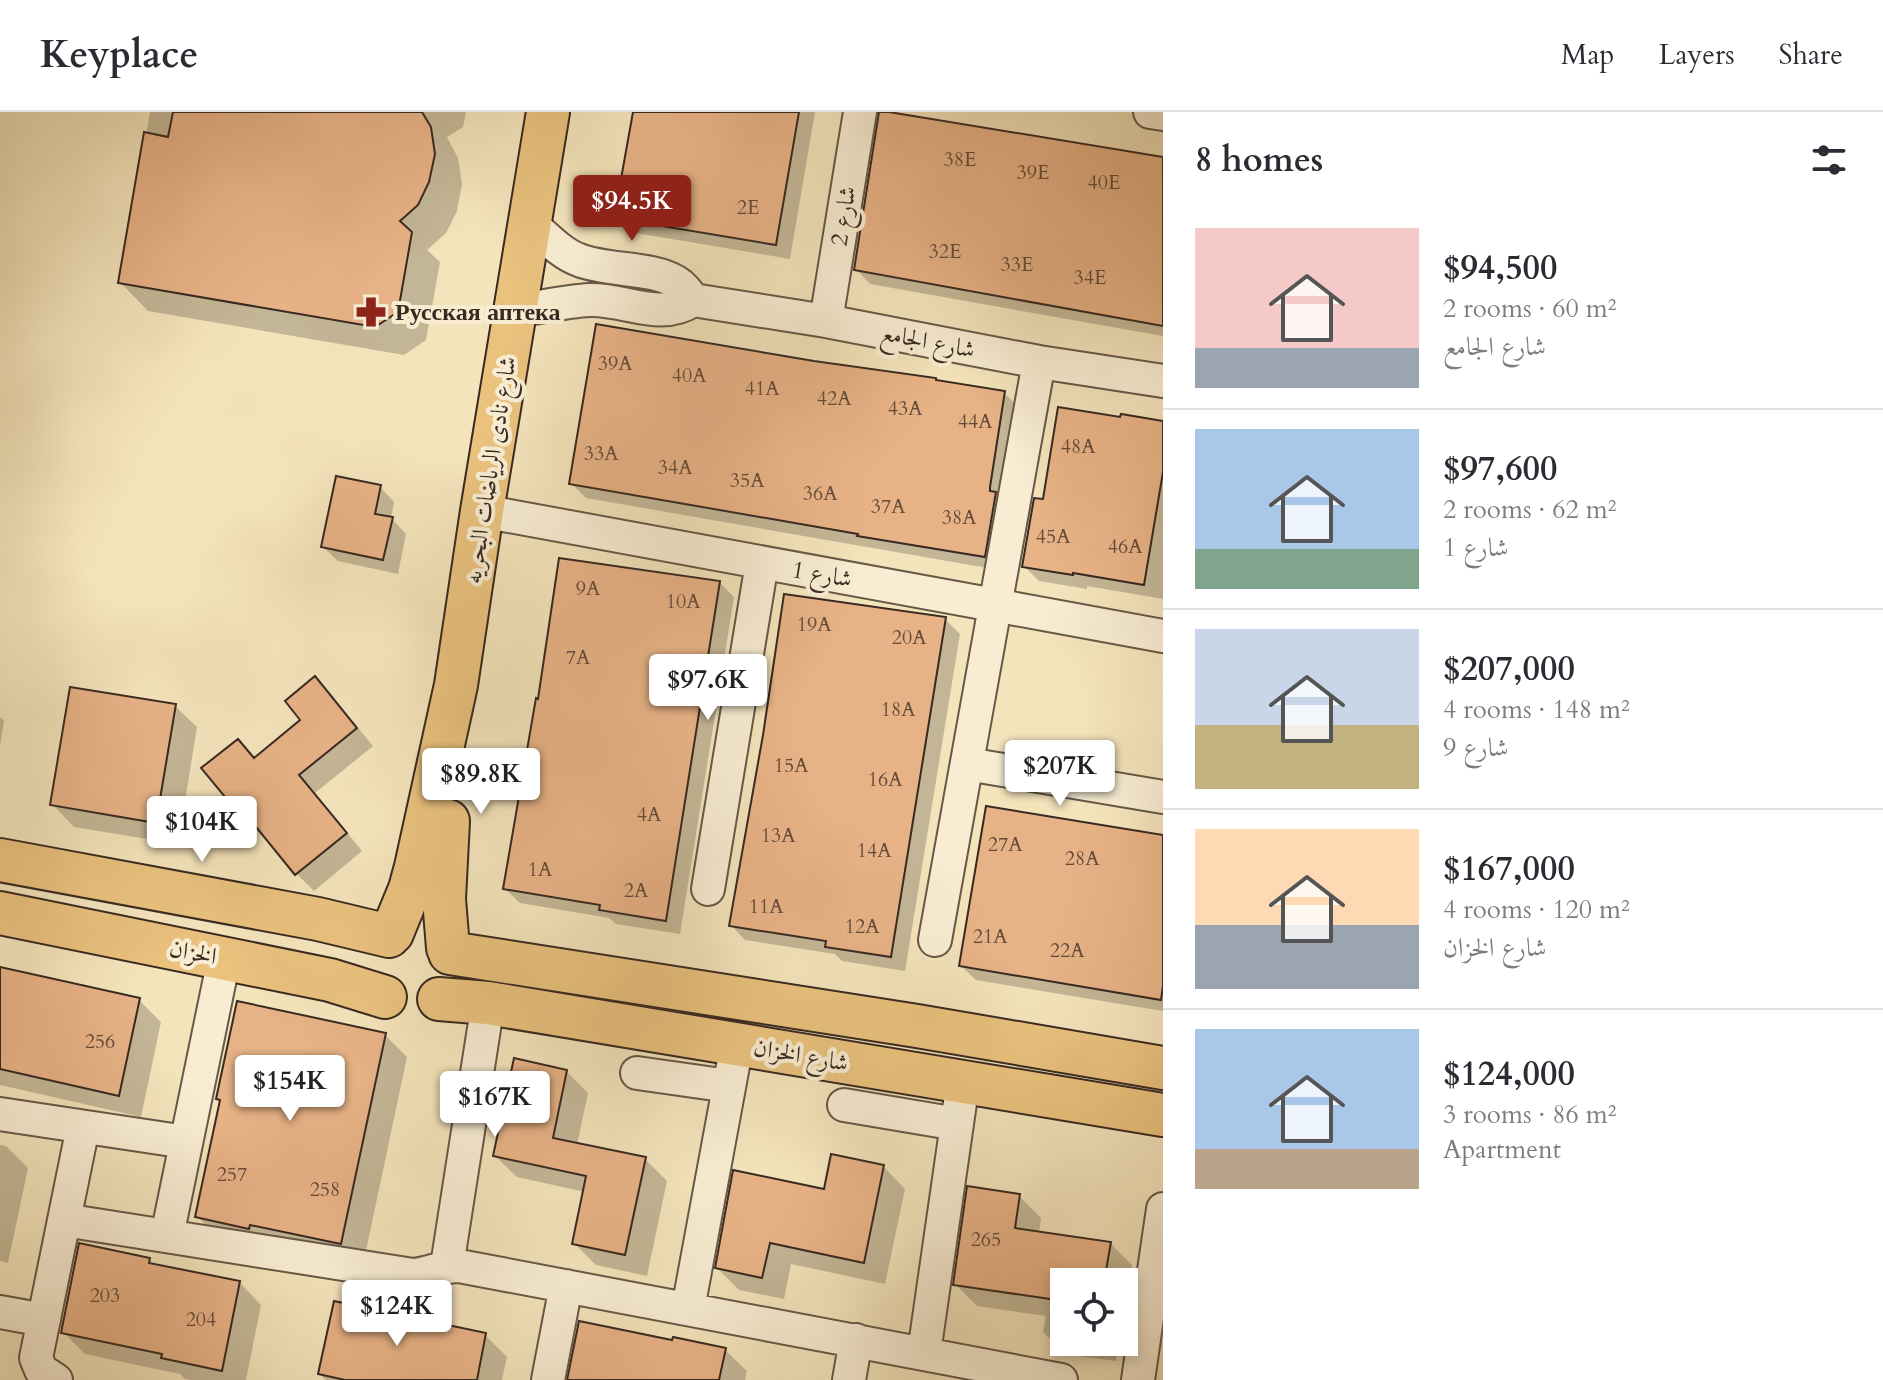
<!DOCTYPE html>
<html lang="en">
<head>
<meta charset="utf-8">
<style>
	:root { --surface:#fff; --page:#f2f2f3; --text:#2b2b33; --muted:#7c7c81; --line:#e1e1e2; --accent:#8f2418 }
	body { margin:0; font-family:Cardo,Amiri,serif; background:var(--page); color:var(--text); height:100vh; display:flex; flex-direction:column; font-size:30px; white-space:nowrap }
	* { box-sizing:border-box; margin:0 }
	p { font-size:26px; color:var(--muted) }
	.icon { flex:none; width:44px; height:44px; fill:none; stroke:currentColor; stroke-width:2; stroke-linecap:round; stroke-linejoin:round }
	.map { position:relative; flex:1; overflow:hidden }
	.drawer { display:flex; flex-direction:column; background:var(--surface); width:720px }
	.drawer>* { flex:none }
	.tools { position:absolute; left:1050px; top:1156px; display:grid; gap:16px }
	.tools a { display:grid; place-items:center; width:88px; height:88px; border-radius:0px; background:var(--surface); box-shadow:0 4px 12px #0003; font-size:40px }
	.price { position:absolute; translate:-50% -68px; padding:0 18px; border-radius:8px; background:#fff; color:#222; font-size:26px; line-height:52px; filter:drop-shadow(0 2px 4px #0008) }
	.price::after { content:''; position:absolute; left:50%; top:48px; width:24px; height:18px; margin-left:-12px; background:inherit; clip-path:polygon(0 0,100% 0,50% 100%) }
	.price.on { background:var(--accent); color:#fff }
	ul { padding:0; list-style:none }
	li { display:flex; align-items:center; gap:24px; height:200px; padding:0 32px }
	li+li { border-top:2px solid var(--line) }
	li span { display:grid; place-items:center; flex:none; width:224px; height:160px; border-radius:0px; color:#555 }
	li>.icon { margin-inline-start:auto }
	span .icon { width:96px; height:96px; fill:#fffc; stroke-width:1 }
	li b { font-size:34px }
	h2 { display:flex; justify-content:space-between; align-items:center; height:96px; padding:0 32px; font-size:34px }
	header { display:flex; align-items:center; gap:48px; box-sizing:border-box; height:112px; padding:0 40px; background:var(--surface); border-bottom:2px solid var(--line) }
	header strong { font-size:38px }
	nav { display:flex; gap:44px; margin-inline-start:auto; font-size:28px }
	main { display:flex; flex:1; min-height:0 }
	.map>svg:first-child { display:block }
	.shadow { fill:#0003 }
	.building { fill:#e7b286; stroke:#382921; stroke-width:2 }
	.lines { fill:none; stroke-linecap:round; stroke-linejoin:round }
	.minor-casing { stroke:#675848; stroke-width:36 }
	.major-casing { stroke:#382921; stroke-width:46 }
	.minor { stroke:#f8edd3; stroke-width:32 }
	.major { stroke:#eac27e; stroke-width:42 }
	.labels { text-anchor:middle; stroke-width:8; stroke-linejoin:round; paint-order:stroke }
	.number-label { font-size:20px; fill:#644b3a }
	.street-label { font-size:24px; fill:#382921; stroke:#f8edd3 }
	.poi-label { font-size:24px; font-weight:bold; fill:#382921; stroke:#f8edd3; text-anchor:start }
</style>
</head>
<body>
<header>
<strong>Keyplace</strong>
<nav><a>Map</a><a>Layers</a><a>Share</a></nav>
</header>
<main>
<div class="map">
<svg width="1163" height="1268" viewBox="0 0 1163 1268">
	<rect width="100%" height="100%" fill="#f4e4bc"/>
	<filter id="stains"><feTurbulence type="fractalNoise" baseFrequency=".0025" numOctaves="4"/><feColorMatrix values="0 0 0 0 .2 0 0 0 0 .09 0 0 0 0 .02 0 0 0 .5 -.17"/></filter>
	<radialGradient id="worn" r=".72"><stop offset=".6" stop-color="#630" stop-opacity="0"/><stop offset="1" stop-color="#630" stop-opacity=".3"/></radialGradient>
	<path class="shadow" d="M 150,0 L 466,0 L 463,15 L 447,25 L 458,46 L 462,72 L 457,99 L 446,121 L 427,138 L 440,150 L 426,228 L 404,243 L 148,199 L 120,170 Z
		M 634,0 L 815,0 L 790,147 L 630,120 L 616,106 Z
		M 1163,45 L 1163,224 L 870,172 L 856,157 Z
		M 814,251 L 1004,281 L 1019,295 L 999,458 L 586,386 L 571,371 Z
		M 1163,311 L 1163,487 L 1087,474 L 1087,477 L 1039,469 L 1024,454 L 1045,390 Z
		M 380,375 L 394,390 L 391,406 L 406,422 L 398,462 L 338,449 L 323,435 Z
		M 720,471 L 734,485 L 680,822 L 616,812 L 609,806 L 520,791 L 505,777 Z
		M 945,507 L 960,522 L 905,859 L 842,849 L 835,842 L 745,828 L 731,813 Z
		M 315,567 L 332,584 L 373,634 L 315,681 L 362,739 L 314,779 L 297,762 L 265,722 L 262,724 L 245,707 L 238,629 L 256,647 L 303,608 Z
		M 175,594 L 197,615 L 178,732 L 74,715 L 53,693 Z
		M 0,605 L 4,609 L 0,634 Z
		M 1163,725 L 1163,899 L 976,868 L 961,854 Z
		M 0,857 L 139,888 L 161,910 L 141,1005 L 0,973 Z
		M 385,923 L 407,945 L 363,1153 L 219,1127 L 198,1105 L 222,990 L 218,986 Z
		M 566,959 L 588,981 L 577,1033 L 645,1047 L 667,1069 L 647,1164 L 596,1153 L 574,1131 L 585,1080 L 517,1065 L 495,1044 Z
		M 0,1033 L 6,1034 L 28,1056 L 8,1151 L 0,1149 Z
		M 884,1055 L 905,1077 L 885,1172 L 791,1152 L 784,1187 L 739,1178 L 717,1156 L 825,1080 Z
		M 1019,1084 L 1041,1106 L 1039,1121 L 1110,1131 L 1132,1153 L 1124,1201 L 1124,1170 L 1064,1170 L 1064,1230 L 1119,1230 L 1116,1249 L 1065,1242 L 1043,1220 L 1046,1204 L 977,1194 L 955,1172 Z
		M 149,1148 L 156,1154 L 240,1171 L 261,1193 L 246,1268 L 191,1268 L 185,1267 L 180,1262 L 85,1242 L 63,1220 Z
		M 485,1223 L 507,1245 L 502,1268 L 326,1268 L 320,1262 Z
		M 674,1231 L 725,1238 L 747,1259 L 745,1268 L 569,1268 Z"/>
	<path class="building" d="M 173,0 L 422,0 L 431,15 L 435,42 L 429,70 L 418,93 L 400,109 L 412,120 L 398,200 L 375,215 L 118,171 L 144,20 L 168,25 Z
		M 633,0 L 799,0 L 776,133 L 614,106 Z
		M 879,0 L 889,0 L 1163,45 L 1163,214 L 854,158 Z
		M 596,212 L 814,249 L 936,266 L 936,268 L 1005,279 L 990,375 L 990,379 L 996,380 L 985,445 L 857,424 L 858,422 L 789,410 L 569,372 Z
		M 1058,295 L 1120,305 L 1121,302 L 1163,309 L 1163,360 L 1144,473 L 1073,461 L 1073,463 L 1022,455 L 1034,386 L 1043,387 Z
		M 336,364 L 381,373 L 375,402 L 393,405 L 383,448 L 321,435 Z
		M 559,446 L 720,469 L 666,809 L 599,798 L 600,793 L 503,777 L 536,586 L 538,587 Z
		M 784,482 L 946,505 L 891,845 L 825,835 L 826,829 L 729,814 L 763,623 Z
		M 315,564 L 357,616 L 299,663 L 347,721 L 295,763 L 248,705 L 244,708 L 201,656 L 238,627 L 254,646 L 300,608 L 285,589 Z
		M 70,575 L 176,592 L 156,711 L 50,693 Z
		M 986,694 L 1163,723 L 1163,874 L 1161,888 L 959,854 Z
		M 0,855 L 140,886 L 119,984 L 0,957 Z
		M 237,889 L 386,921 L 341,1132 L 250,1113 L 249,1117 L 195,1105 L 220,988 L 216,987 Z
		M 514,946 L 567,958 L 553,1026 L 646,1045 L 625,1143 L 572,1132 L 586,1064 L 493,1044 Z
		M 831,1042 L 884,1053 L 864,1151 L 770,1131 L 762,1166 L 715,1156 L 733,1058 L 824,1077 Z
		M 967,1074 L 1020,1082 L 1015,1116 L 1111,1130 L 1104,1170 L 1064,1170 L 1064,1189 L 953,1173 Z
		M 79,1131 L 150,1146 L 149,1151 L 240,1169 L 222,1259 L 161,1246 L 162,1242 L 61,1221 Z
		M 334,1189 L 486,1221 L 477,1268 L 345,1268 L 318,1262 Z
		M 579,1209 L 672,1228 L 673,1225 L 726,1236 L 719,1268 L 567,1268 Z"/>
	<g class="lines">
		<g class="minor-casing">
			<path id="minor" d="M 1150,0 L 1163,2
				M 529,110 C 544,123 560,141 579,148 C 606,159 653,155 676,170 C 683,174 688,181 693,188
				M 515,199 C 538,196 566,189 590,188 C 626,187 661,210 693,188 L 826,209 L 1039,250 L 1163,269
				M 826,209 L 860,0
				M 482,399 L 1163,524
				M 967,652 L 1163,685
				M 708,777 L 762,451
				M 935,828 L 1039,250
				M 637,961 L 729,974
				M 844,993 L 957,1012
				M 0,1002 L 186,1030
				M 64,1108 L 413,1163 C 429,1162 442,1154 459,1154 L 1061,1268
				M 167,1124 L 224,847
				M 447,1154 L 488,891
				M 688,1197 L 737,932
				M 0,1200 L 44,1208
				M 924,1241 L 963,970
				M 56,1268 L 41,1258 L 36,1246 L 83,1015
				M 548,1268 L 566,1174
				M 849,1268 L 856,1228
				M 1138,1268 L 1163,1097"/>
		</g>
		<g class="major-casing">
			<path id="major" d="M 448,709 L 444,787 L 448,836
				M 0,748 L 318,807 L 389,824
				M 0,801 L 330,868 L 385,885
				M 392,821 L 410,777 L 416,755 L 456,573 L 482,399 L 548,0
				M 450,841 L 917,914 L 1163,956
				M 439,887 L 488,891 L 1163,1003"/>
		</g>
		<use href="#minor" class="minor"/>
		<use href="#major" class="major"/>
	</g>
	<defs>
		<g id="pharmacy-bare" transform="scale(2.4)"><path d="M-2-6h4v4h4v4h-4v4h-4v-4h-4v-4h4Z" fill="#8f2418" stroke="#f8edd3" stroke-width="2.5" paint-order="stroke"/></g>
	</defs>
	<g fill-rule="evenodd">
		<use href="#pharmacy-bare" x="371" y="200"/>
	</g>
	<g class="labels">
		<g class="number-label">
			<text x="960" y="54">38E</text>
			<text x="1033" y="67">39E</text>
			<text x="1104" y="77">40E</text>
			<text x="748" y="102">2E</text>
			<text x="945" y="146">32E</text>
			<text x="1017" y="159">33E</text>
			<text x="1090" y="172">34E</text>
			<text x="615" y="258">39A</text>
			<text x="689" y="270">40A</text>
			<text x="762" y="283">41A</text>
			<text x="834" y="293">42A</text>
			<text x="905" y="303">43A</text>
			<text x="975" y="316">44A</text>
			<text x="1078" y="341">48A</text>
			<text x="601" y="348">33A</text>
			<text x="675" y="362">34A</text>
			<text x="747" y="375">35A</text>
			<text x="820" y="388">36A</text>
			<text x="888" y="401">37A</text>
			<text x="959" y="412">38A</text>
			<text x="1053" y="431">45A</text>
			<text x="1125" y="441">46A</text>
			<text x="588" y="483">9A</text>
			<text x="683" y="496">10A</text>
			<text x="814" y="519">19A</text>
			<text x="909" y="532">20A</text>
			<text x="578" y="552">7A</text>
			<text x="898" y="604">18A</text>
			<text x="791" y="660">15A</text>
			<text x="885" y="674">16A</text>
			<text x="649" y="709">4A</text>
			<text x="778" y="730">13A</text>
			<text x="1005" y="739">27A</text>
			<text x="874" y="745">14A</text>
			<text x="1082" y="753">28A</text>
			<text x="540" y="764">1A</text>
			<text x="636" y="785">2A</text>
			<text x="766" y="801">11A</text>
			<text x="862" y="821">12A</text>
			<text x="990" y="831">21A</text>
			<text x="1067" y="845">22A</text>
			<text x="100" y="936">256</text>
			<text x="232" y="1069">257</text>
			<text x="325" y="1084">258</text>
			<text x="986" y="1134">265</text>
			<text x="105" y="1190">203</text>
			<text x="201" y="1214">204</text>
		</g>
		<g class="street-label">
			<text transform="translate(843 104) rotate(-81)" y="8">شارع 2</text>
			<text transform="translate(928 229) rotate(11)" y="8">شارع الجامع</text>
			<text transform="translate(490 358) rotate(-81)" y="8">شارع نادى الرياضات البحريه</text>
			<text transform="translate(822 462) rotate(10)" y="8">شارع 1</text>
			<text transform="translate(193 840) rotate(11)" y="8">الخزان</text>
			<text transform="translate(801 943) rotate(10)" y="8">شارع الخزان</text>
		</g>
		<g class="poi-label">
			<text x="395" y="208">Русская аптека</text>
		</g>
	</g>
	<rect width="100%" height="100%" filter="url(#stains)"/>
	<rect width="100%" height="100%" fill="url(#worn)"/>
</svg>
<div class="tools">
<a><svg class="icon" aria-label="locate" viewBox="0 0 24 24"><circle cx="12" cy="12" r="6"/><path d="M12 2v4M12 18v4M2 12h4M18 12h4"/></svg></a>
</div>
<b class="price on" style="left:632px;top:131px">$94.5K</b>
<b class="price" style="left:708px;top:610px">$97.6K</b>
<b class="price" style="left:1060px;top:696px">$207K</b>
<b class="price" style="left:481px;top:704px">$89.8K</b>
<b class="price" style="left:202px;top:752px">$104K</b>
<b class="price" style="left:290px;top:1011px">$154K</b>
<b class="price" style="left:495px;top:1027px">$167K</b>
<b class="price" style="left:397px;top:1236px">$124K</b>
</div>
<section class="drawer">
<h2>8 homes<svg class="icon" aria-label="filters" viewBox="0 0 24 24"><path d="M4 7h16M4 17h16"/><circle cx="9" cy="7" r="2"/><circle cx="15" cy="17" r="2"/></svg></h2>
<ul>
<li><span style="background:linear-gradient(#f6c9c9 75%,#9aa5b1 0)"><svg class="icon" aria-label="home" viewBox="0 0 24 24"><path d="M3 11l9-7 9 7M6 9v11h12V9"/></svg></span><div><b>$94,500</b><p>2 rooms · 60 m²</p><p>شارع الجامع</p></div></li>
<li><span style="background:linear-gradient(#a9c7e8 75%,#7fa58c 0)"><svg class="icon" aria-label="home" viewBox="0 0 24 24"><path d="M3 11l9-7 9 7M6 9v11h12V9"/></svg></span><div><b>$97,600</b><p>2 rooms · 62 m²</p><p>شارع 1</p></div></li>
<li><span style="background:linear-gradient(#c9d6e8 60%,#c2b280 0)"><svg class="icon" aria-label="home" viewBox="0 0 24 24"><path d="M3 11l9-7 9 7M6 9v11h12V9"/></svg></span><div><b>$207,000</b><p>4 rooms · 148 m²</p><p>شارع 9</p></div></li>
<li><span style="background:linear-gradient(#ffd9b3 60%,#9aa5b1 0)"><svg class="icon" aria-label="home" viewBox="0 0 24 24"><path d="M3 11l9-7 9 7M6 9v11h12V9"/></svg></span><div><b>$167,000</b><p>4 rooms · 120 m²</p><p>شارع الخزان</p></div></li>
<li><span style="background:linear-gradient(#a9c7e8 75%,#b9a48a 0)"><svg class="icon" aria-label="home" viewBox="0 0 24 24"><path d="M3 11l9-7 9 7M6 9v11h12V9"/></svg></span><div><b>$124,000</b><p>3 rooms · 86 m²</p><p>Apartment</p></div></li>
</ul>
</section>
</main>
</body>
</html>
